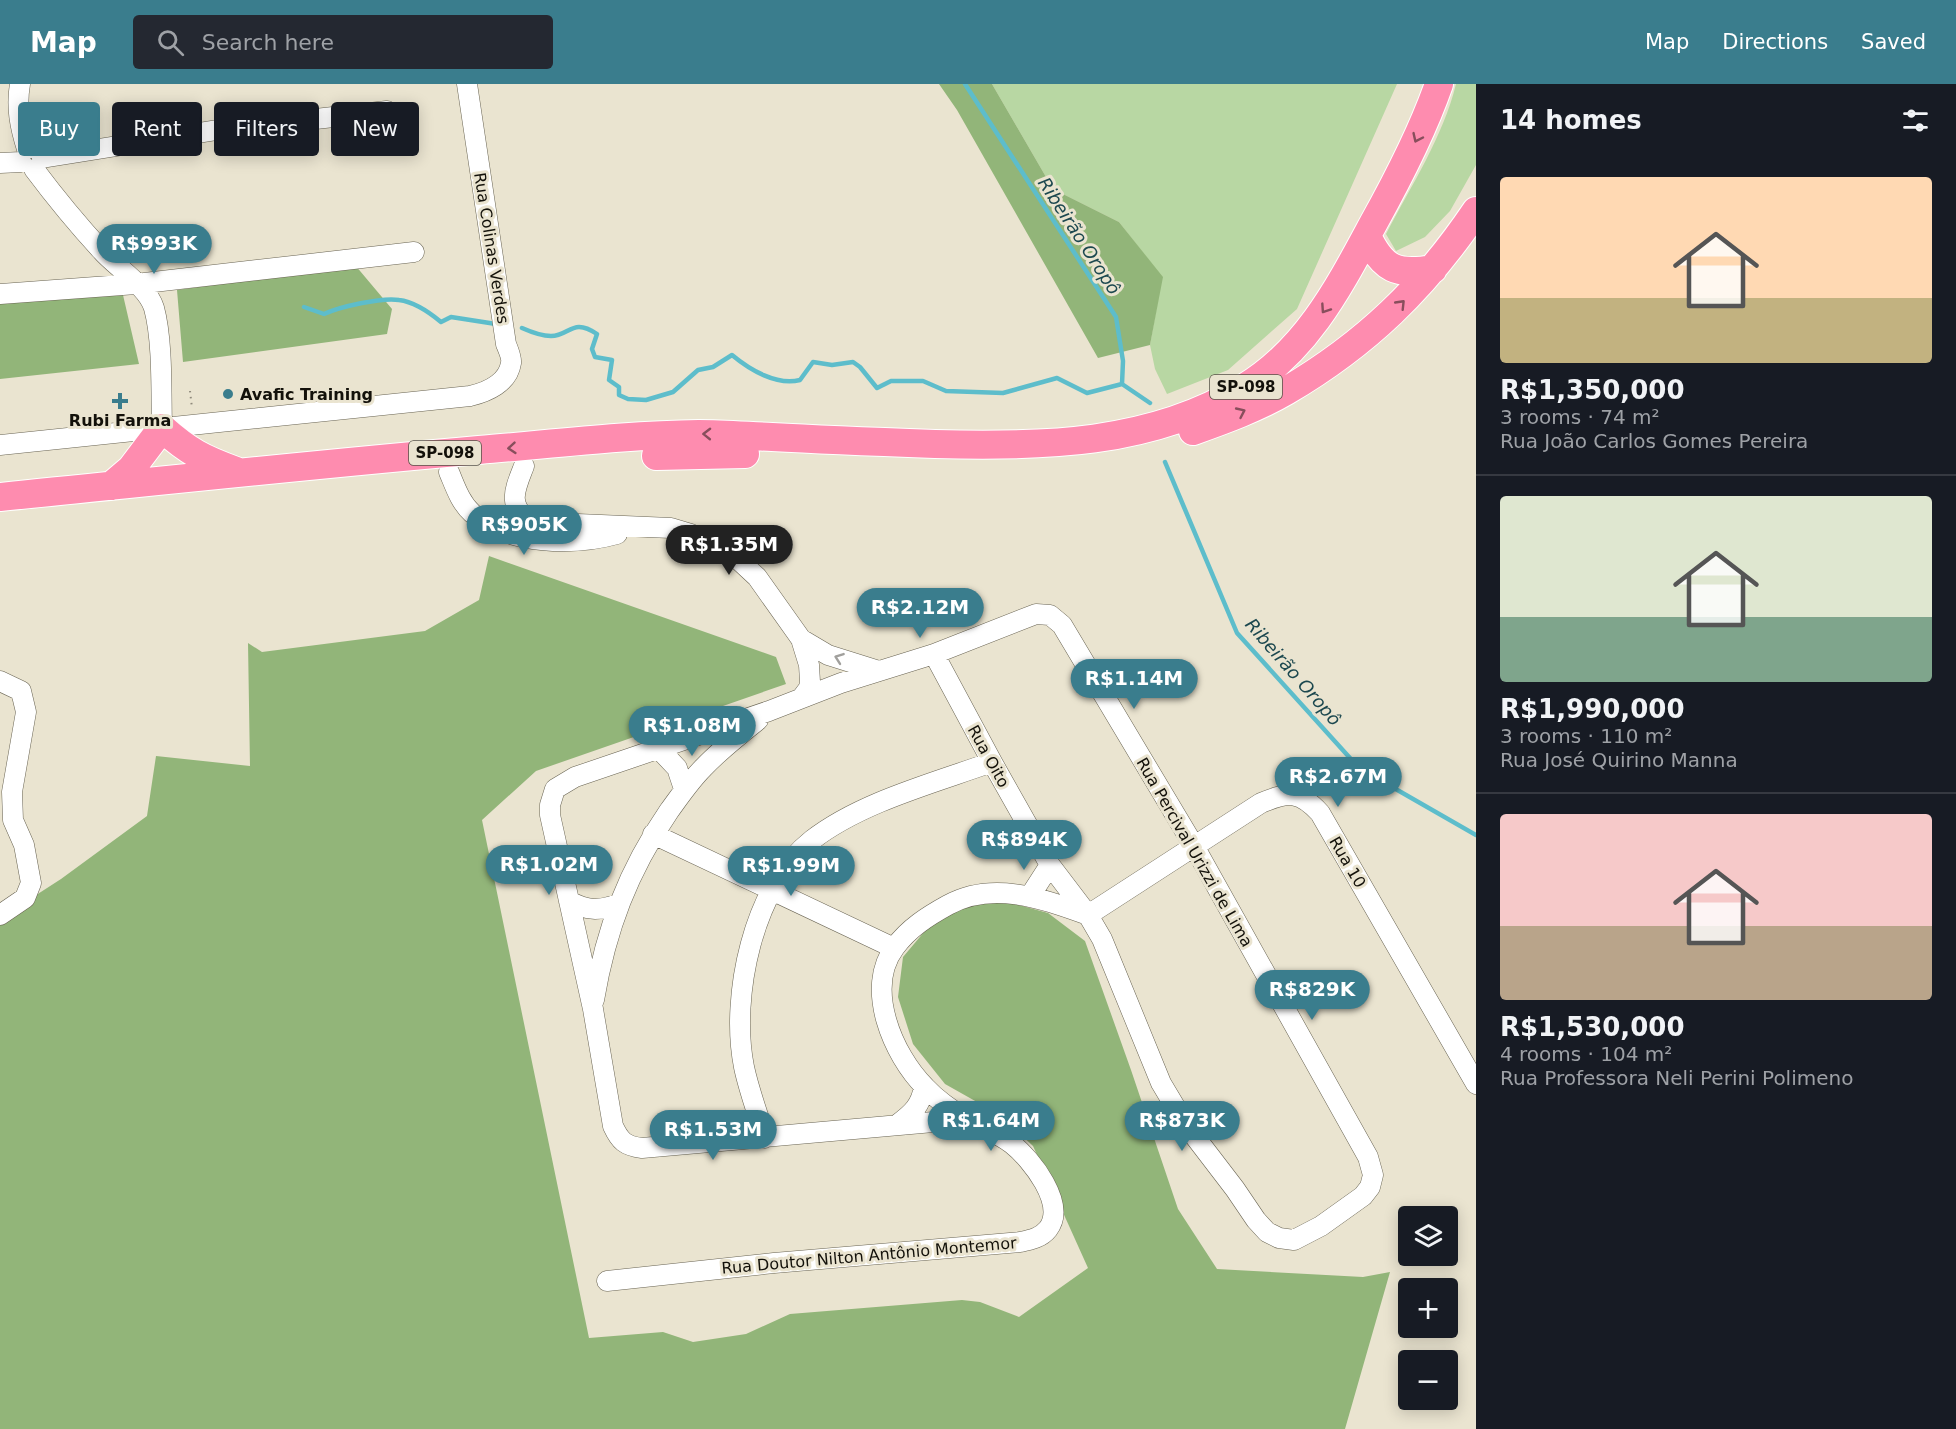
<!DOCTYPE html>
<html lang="en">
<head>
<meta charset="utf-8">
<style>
	:root { --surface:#171b24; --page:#242831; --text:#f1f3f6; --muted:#9ea1a6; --line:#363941; --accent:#3a7d8d }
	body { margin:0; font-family:"DejaVu Sans",sans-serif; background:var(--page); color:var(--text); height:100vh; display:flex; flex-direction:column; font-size:22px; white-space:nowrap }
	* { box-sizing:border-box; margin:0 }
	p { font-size:20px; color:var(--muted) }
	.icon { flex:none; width:33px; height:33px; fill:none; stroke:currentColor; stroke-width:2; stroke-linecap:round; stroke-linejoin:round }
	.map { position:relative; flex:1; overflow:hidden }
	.side { display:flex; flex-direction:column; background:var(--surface); width:480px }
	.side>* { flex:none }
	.hud { position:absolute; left:18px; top:18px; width:570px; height:54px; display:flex; gap:12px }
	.buttons { position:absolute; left:1398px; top:1122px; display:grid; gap:12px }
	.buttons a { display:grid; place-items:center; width:60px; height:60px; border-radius:6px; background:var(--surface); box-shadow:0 3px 15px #0003; font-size:30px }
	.price { position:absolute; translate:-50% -51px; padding:0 14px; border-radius:21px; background:var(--accent); color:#fff; font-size:20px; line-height:39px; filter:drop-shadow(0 2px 3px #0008) }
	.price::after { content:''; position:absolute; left:50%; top:36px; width:18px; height:14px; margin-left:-9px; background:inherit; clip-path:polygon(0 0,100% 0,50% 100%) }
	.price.active { background:#222; color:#fff }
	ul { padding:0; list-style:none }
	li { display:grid; align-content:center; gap:12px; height:318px; padding:0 24px }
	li+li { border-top:2px solid var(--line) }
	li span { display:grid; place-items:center; height:186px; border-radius:6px; color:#555 }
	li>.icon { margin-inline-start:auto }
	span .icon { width:108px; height:108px; fill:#fffc; stroke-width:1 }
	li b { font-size:26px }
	h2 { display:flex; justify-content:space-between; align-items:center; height:72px; padding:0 24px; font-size:26px }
	.tag { padding:0 21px; border-radius:6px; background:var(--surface); box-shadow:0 3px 15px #0003; font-size:21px; line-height:54px }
	.tag.active { background:var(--accent); color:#fff }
	header { display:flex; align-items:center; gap:36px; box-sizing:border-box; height:84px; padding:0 30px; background:var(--accent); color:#fff }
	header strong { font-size:28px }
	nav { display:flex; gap:33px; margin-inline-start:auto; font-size:21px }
	.search { width:420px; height:54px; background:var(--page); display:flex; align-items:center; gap:15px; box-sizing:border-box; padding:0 21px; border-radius:6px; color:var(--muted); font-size:22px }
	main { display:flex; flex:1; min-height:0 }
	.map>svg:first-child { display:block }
	.green { fill:#b8d7a3 }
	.forest { fill:#92b579 }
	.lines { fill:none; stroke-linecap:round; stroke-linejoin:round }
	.stream { stroke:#5dbdcb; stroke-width:4.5 }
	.minor-casing { stroke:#696453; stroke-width:21 }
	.highway-casing { stroke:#fff; stroke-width:30 }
	.path { stroke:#8f8a7c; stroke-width:2; stroke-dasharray:1.5 4.5; stroke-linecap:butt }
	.minor { stroke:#fff; stroke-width:20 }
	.highway { stroke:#fe8caf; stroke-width:28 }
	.oneway { stroke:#884e5c }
	.oneway2 { stroke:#a1a09d }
	.poi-dot { fill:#3a7d8d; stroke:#eae4d0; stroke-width:2 }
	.labels { text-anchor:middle; stroke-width:6; stroke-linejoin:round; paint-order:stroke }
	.shield { fill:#eae4d0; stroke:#545045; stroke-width:1.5 }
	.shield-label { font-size:15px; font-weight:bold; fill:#13110a }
	.street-label { font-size:16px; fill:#13110a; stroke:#eae4d0 }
	.poi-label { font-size:16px; font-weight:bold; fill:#13110a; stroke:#eae4d0; text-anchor:start }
	.water-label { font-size:18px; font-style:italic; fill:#1c484f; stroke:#eae4d0 }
</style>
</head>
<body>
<header>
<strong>Map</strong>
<div class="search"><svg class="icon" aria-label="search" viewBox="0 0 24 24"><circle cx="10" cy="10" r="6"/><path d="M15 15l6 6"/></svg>Search here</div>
<nav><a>Map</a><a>Directions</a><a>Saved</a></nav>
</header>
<main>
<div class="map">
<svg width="1476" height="1345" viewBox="0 0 1476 1345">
	<rect width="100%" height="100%" fill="#eae4d0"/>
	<path class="green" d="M 992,0 L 1397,0 L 1297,225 L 1228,286 L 1167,310 L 1155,285 L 1150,261 L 1162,193 L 1119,138 L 1053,105 Z
		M 1456,0 L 1476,0 L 1476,81 L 1450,127 L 1425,153 L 1396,167 L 1386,150 C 1411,102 1443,53 1456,0 Z"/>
	<path class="forest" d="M 939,0 L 992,0 L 1053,105 L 1119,138 L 1163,193 L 1150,261 L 1098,274 L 957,26 Z
		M 355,181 L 392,225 L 387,250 L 183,278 L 177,206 Z
		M 123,211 L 139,280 L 0,295 L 0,219 Z
		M 489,472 L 776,573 L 786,600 L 536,687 L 482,736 L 589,1254 L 663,1248 L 693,1258 L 746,1250 L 790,1230 L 962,1216 L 980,1218 L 1019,1233 L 1088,1184 L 1033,1062 L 1000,1031 L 945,1000 L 913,960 L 898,913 L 903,873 L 930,841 L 963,817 L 1004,817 L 1048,829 L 1085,857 L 1131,986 L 1178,1125 L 1217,1185 L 1363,1193 L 1390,1188 L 1345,1345 L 0,1345 L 0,826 L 13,826 L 61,795 L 147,732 L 156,672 L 250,682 L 248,559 L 262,568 L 425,547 L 479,516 Z"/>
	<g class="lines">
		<path class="stream" d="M 965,0 L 1116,233 L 1123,277 L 1122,300 L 1150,319
			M 304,223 L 324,230 C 339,223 382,213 399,216 C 415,218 429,228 441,238 L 451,233 L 496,240
			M 522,244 C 531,248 541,252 551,252 C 570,252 572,233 597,250 L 592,265 L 595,273 L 612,276 L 609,296 L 619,303 L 619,311 L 628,315 L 646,316 L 673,308 L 698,286 L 713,283 L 732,271 C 750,286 777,302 800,296 L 813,278 L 832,281 L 853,278 L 860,283 L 877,304 L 891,297 L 923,297 L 946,307 L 1003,309 L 1057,294 L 1087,309 L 1122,300
			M 1165,378 L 1237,549 L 1359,684 L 1476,751"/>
		<g class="minor-casing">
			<path id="minor" d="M 20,0 C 16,23 20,43 27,65
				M 42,74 L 217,46 L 387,27
				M 0,79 L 21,78
				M 34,85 C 55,113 78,141 102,167 C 116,183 148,203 154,224 C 163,257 161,309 162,344
				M 0,210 L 136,200 L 414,168
				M 0,361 L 470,312 C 487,308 508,299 511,279 C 512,274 508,265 506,260 L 467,0
				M 524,382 C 515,405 506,422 531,438 L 671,444 L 691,450 L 729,467 L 757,493 L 801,555 L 809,581 L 810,598 L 809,604 L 803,612
				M 449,388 C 455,402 460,418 472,429 C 507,461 574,462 617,450
				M 801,555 L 828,571 L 879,587
				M 934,570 L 992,678 L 1050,781 L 1088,831 L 1102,855 L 1161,999 L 1186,1041 L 1235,1105 L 1256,1136 L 1267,1148 L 1279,1154 L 1294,1156 L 1321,1142 L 1363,1112 L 1370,1103 L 1373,1091 L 1368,1073 L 1194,762 L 1062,541 L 1050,531 L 1036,530 L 934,570 L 841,599 L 769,627 L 575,693 L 555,705 L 550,721 L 550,731 L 593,925 L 613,1042 C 620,1057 625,1062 642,1064 L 967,1035
				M 0,597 L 21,607 L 26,628 L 12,708 L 13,736 L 24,761 L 31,799 L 25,814 L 0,831
				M 659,665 L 677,684 L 684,705
				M 653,750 L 894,864
				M 1030,812 L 1050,781
				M 569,817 C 587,827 599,827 618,820
				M 1088,831 L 1261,719 C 1288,708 1299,706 1320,729 L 1476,1000
				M 594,916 C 606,845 628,787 669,727 C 680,712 690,697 703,684 C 720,666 739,651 758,636
				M 898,1040 C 913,1029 921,1021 924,1003
				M 765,1054 C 758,1030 749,1007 744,983 C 730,913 753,802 812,756 C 861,718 934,699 992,678
				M 607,1197 L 774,1179 L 1020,1158 C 1030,1156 1041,1154 1048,1145 C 1067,1120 1031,1075 1012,1060 C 999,1050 983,1044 968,1036 C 953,1027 937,1016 925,1003 C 893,971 864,904 895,863 C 909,844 928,832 948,821 C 993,796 1043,815 1088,831"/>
		</g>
		<g class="highway-casing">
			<path id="highway" d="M 1367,152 C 1383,186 1397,191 1433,185
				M 1193,347 C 1224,336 1257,324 1286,307 C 1366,260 1424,204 1476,127
				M 656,372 L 745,370
				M 111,402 L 131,385 L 162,344 C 189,368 203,375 236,387
				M 0,413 C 160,397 319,380 479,366 C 552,360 626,351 699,350 C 723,350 748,352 772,353 C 827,356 881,358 935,360 C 1041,363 1151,361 1244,304 C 1307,266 1339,203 1373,140 C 1398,95 1422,49 1439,0"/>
		</g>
		<path class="path" d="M 190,307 L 192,324"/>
		<use href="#minor" class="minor"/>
		<use href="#highway" class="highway"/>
	</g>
	<defs><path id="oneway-chevron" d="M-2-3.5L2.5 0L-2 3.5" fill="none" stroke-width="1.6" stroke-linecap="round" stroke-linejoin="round" transform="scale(1.5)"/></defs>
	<g class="oneway">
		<use href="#oneway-chevron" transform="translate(1417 54) rotate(115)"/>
		<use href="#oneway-chevron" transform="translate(1401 220) rotate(-46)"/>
		<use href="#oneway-chevron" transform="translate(1325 225) rotate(124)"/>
		<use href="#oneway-chevron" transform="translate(1241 328) rotate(-25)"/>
		<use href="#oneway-chevron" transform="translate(707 350) rotate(-179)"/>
		<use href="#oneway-chevron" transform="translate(512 364) rotate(175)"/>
	</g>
	<use class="oneway2" href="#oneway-chevron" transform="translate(839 574) rotate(-160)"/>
	<g class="poi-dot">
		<circle cx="228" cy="310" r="6"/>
		<path d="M117 308h6v6h6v6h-6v6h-6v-6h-6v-6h6z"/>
	</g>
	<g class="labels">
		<g class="shield">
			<rect x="1210" y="291" width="72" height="24" rx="4.5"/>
			<rect x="409" y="357" width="72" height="24" rx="4.5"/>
		</g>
		<g class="shield-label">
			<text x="1246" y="308">SP-098</text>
			<text x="445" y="374">SP-098</text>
		</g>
		<g class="street-label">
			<text transform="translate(492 164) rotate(81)" y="6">Rua Colinas Verdes</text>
			<text transform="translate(989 672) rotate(61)" y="6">Rua Oito</text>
			<text transform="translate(1195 768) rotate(60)" y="6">Rua Percival Urizzi de Lima</text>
			<text transform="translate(1348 778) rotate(60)" y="6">Rua 10</text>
			<text transform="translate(869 1171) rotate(-5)" y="6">Rua Doutor Nilton Antônio Montemor</text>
		</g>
		<g class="poi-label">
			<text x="240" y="316">Avafic Training</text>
			<text x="120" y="342" text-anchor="middle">Rubi Farma</text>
		</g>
		<g class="water-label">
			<text transform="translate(1079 152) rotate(57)" y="6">Ribeirão Oropô</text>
			<text transform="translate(1293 588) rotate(49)" y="6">Ribeirão Oropô</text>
		</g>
	</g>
</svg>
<div class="buttons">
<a><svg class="icon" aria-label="layers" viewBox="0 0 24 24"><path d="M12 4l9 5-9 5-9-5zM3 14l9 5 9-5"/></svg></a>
<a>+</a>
<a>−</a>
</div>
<b class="price" style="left:154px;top:191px">R$993K</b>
<b class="price" style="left:524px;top:472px">R$905K</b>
<b class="price active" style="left:729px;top:492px">R$1.35M</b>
<b class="price" style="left:920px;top:555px">R$2.12M</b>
<b class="price" style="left:1134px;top:626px">R$1.14M</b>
<b class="price" style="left:692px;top:673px">R$1.08M</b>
<b class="price" style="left:1338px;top:724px">R$2.67M</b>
<b class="price" style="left:1024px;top:787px">R$894K</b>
<b class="price" style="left:549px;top:812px">R$1.02M</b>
<b class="price" style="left:791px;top:813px">R$1.99M</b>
<b class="price" style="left:1312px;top:937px">R$829K</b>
<b class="price" style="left:991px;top:1068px">R$1.64M</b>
<b class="price" style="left:1182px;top:1068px">R$873K</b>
<b class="price" style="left:713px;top:1077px">R$1.53M</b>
<div class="hud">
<a class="tag active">Buy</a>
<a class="tag">Rent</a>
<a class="tag">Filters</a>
<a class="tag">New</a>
</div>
</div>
<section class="side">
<h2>14 homes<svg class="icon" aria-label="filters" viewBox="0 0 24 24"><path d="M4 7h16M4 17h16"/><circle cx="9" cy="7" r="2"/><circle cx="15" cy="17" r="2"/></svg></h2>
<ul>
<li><span style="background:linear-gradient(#ffd9b3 65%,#c2b280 0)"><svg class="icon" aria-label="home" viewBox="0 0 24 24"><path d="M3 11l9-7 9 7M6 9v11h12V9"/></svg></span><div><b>R$1,350,000</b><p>3 rooms · 74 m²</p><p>Rua João Carlos Gomes Pereira</p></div></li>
<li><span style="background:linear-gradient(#dfe7d0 65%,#7fa58c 0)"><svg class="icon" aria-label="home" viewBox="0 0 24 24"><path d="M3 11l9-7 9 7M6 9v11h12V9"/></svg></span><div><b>R$1,990,000</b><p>3 rooms · 110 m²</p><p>Rua José Quirino Manna</p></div></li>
<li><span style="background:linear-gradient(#f6c9c9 60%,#b9a48a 0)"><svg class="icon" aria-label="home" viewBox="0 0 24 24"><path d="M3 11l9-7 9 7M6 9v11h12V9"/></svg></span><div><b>R$1,530,000</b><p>4 rooms · 104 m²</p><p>Rua Professora Neli Perini Polimeno</p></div></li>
</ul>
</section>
</main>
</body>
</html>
